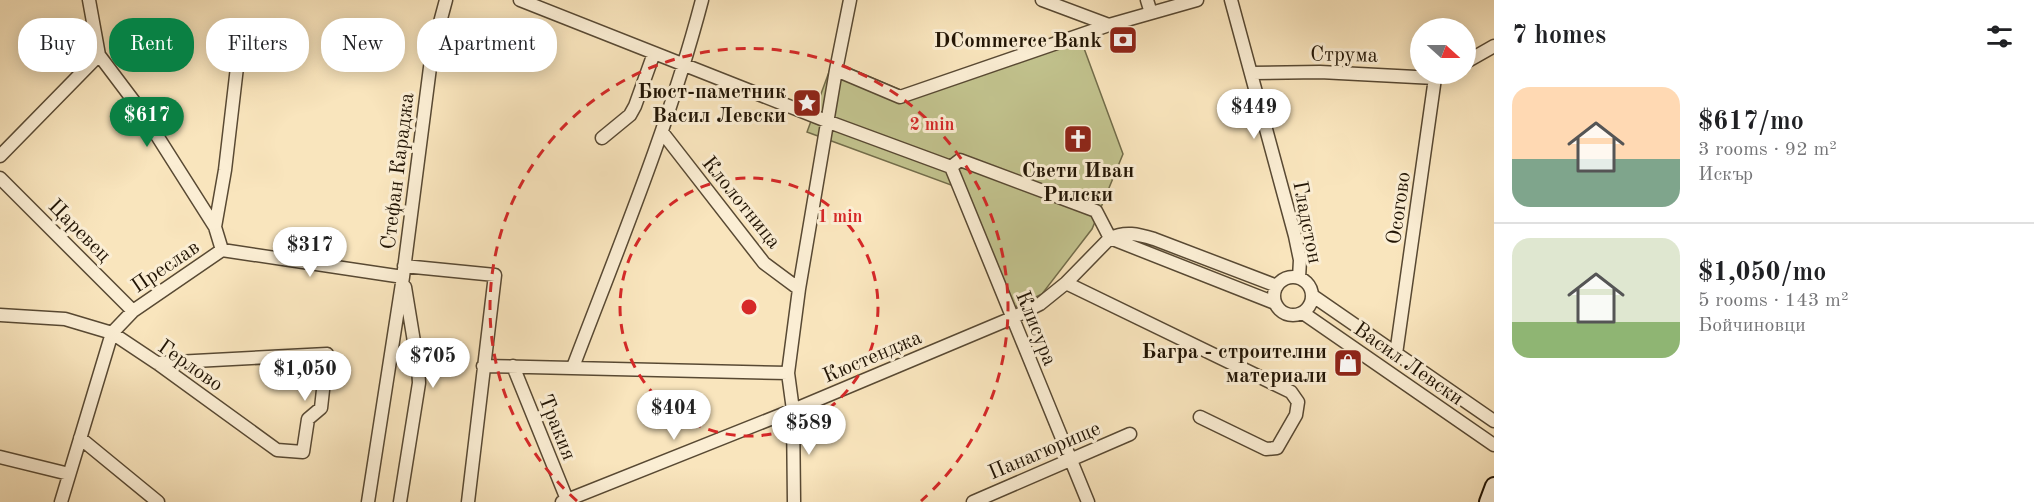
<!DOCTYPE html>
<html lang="en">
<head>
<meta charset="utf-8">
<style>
	:root { --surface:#fff; --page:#f6f6f6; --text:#202124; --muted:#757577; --line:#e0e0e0; --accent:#0b8043 }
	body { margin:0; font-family:"Old Standard TT",serif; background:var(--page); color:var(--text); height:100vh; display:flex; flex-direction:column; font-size:22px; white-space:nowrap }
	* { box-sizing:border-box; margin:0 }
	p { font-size:20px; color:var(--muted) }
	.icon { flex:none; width:33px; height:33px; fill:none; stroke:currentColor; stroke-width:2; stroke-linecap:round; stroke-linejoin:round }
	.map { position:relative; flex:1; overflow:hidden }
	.panel { display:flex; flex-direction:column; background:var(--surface); width:540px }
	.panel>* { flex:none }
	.guide { position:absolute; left:18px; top:18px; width:570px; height:54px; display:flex; gap:12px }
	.needle { width:39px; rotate:111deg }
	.controls { position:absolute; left:1410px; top:18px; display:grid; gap:12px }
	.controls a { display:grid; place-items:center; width:66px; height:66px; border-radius:50%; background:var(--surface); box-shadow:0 3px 15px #0003; font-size:30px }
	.price { position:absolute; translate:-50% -51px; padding:0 14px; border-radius:21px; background:#fff; color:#222; font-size:20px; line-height:39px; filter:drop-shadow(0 2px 3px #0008) }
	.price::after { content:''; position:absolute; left:50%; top:36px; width:18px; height:14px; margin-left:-9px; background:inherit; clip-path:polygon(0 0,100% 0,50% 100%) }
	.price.current { background:var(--accent); color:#fff }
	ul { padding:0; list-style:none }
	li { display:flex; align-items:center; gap:18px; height:150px; padding:0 18px }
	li+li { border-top:2px solid var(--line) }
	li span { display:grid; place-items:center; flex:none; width:168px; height:120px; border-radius:18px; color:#555 }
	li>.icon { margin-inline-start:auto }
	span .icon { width:72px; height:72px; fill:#fffc; stroke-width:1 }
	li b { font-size:26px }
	h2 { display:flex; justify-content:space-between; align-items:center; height:72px; padding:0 18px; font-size:26px }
	.tag { padding:0 21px; border-radius:24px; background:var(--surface); box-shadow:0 3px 15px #0003; font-size:21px; line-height:54px }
	.tag.current { background:var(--accent); color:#fff }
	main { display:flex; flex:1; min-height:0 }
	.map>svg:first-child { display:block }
	.green { fill:#c2c38e; stroke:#726c4a; stroke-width:1.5 }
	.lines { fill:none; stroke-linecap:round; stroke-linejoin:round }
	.street-casing { stroke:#584933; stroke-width:15 }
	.secondary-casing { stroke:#221505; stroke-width:20 }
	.street { stroke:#fbeed4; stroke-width:12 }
	.secondary { stroke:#fbeed4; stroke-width:16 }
	.ring { fill:none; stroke:#d62828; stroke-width:3; stroke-dasharray:10 8 }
	.labels { text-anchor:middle; stroke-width:6; stroke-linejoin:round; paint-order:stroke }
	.poi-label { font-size:21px; font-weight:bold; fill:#221505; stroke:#fbeed4; text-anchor:end }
	.street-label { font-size:21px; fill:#221505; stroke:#fbeed4 }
	.centre { fill:#d62828; stroke:#fbeed4; stroke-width:3 }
	.ring-label { font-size:18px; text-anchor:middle; font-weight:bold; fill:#d62828; stroke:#fbeed4; stroke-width:6; stroke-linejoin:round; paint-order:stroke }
</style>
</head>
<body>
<main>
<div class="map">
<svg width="1494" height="502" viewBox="0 0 1494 502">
	<rect width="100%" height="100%" fill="#f9e5bd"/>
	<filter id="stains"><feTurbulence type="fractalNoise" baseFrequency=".00333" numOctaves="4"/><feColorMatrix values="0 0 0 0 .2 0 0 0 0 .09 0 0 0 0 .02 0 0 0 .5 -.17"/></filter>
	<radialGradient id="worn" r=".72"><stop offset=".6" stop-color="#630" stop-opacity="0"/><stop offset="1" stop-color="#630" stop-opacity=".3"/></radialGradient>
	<path class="green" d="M 1078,32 L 1123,154 L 1092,229 L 1042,294 L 1005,312 L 954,186 L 807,132 L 833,61 L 903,91 Z"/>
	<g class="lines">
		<g class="street-casing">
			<path id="street" d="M 520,0 L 829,122 L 951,167 L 960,160 L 1096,211 L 1110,238 L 1275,303
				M 1042,0 L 1109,25
				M 1147,0 L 1151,13
				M 1231,0 L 1295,236 L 1300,260 L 1299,278
				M 99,55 L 142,112 L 215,227
				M 1466,62 L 1494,46
				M 836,70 L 900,97 L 1109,25 L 1197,0
				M 1252,73 L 1320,72 L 1435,78
				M 662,132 L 764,263 L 799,289
				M 602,138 L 630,115 L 635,106 L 654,53
				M 0,156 L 99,55 L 89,0
				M 951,167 L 1088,502
				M 0,178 L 133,311
				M 222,250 L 403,277
				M 404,266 L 495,275 L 468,502
				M1274 296a19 19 0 1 1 38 0a19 19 0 1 1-38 0Z
				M 1066,283 L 1291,392 L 1298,402 L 1296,415 L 1277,448 L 1266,449 L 1200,417
				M 1313,296 L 1494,421
				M 1303,313 L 1494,445
				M 0,315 L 65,319 L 112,333 L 157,363 L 277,450 L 303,452 L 308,419 L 321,408 L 327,354 L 157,363
				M 1396,354 L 1435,78 L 1443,74
				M 483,366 L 788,373
				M 513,366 L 568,502
				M 573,367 C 619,246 669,126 702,0
				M 80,438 L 158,502
				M 0,457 L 69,474
				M 61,502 L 112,333 L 133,311 L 222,250 L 215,227 L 225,170 L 239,50
				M 368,502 L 403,277 L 432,52 L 446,0
				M 400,502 L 419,383 L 418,366 L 405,287
				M 562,502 L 793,410 L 1012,318 L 1040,304 L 1066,283 L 1110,238 C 1125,231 1138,234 1154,239 L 1277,286
				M 794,502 L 793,410 L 788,373 L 799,289 L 836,70 L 850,0
				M 973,502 L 1130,434"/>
		</g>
		<g class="secondary-casing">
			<path id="secondary" d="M 1488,502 L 1494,486"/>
		</g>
		<use href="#street" class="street"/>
		<use href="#secondary" class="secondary"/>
	</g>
	<g class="ring">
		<circle cx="749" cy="307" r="129"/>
		<path d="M577 501A259 259 0 1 1 921 501"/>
	</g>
	<defs>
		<g id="bank-square" transform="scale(1.5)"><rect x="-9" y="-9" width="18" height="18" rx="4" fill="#8f2418" stroke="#fbeed4"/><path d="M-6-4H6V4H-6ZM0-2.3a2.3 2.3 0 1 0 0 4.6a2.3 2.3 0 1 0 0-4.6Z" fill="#fff"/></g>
		<g id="sight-square" transform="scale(1.5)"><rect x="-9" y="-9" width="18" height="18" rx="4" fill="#8f2418" stroke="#fbeed4"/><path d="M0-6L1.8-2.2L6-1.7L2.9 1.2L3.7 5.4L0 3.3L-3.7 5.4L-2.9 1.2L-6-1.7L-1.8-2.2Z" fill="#fff"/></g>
		<g id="church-square" transform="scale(1.5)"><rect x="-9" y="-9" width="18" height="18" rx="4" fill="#8f2418" stroke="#fbeed4"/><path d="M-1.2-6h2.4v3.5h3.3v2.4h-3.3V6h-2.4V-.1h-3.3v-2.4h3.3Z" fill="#fff"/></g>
		<g id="shop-square" transform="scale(1.5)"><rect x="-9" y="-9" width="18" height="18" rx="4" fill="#8f2418" stroke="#fbeed4"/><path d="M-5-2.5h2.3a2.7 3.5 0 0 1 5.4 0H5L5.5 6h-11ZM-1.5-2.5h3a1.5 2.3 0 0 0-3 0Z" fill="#fff"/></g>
	</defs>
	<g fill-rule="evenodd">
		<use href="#bank-square" x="1123" y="40"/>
		<use href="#sight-square" x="807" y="103"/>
		<use href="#church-square" x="1078" y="139"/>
		<use href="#shop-square" x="1348" y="363"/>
	</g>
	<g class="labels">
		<g class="poi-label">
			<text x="1102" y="47">DCommerce Bank</text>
			<text x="786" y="98">Бюст-паметник<tspan x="786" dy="24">Васил Левски</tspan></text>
			<text x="1078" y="177" text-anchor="middle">Свети Иван<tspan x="1078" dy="24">Рилски</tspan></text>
			<text x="1327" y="358">Багра - строителни<tspan x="1327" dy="24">материали</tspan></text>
		</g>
		<g class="street-label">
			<text transform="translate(1344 54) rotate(1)" y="7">Струма</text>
			<text transform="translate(397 171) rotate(-83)" y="7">Стефан Караджа</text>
			<text transform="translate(742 202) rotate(51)" y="7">Клолотница</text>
			<text transform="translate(1398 208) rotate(-82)" y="7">Осогово</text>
			<text transform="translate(1308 222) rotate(79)" y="7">Гладстон</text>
			<text transform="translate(80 230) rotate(45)" y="7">Царевец</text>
			<text transform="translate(165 266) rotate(-34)" y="7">Преслав</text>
			<text transform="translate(1037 328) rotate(68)" y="7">Клисура</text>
			<text transform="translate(872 356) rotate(-23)" y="7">Кюстенджа</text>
			<text transform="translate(1409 363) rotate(35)" y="7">Васил Левски</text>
			<text transform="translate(191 365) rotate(35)" y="7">Герлово</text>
			<text transform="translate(558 427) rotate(68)" y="7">Тракия</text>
			<text transform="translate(1044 450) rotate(-23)" y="7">Панагюрище</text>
		</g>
	</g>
	<circle cx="749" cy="307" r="9" class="centre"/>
	<g class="ring-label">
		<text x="932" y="130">2 min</text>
		<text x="840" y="222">1 min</text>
	</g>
	<rect width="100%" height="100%" filter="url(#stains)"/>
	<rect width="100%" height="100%" fill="url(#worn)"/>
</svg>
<div class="controls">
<a><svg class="needle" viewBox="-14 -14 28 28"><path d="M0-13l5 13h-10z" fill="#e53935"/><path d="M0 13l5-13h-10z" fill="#757577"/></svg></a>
</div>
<b class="price" style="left:1254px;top:140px">$449</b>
<b class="price current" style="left:147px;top:148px">$617</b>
<b class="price" style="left:310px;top:278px">$317</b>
<b class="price" style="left:433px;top:389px">$705</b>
<b class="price" style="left:305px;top:402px">$1,050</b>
<b class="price" style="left:674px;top:441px">$404</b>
<b class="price" style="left:809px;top:456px">$589</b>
<div class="guide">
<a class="tag">Buy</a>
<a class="tag current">Rent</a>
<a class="tag">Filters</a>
<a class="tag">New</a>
<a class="tag">Apartment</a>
</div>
</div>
<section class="panel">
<h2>7 homes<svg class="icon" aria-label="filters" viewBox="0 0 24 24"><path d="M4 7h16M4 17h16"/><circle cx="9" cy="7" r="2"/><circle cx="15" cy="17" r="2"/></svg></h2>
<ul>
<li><span style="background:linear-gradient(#ffd9b3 60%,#7fa58c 0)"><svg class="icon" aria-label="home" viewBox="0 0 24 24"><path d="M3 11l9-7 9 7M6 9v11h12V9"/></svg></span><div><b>$617/mo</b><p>3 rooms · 92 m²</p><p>Искър</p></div></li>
<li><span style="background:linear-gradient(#dfe7d0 70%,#8fb573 0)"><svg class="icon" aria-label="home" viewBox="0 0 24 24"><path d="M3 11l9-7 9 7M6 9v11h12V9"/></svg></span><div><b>$1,050/mo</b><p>5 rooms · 143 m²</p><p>Бойчиновци</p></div></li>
</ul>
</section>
</main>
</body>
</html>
